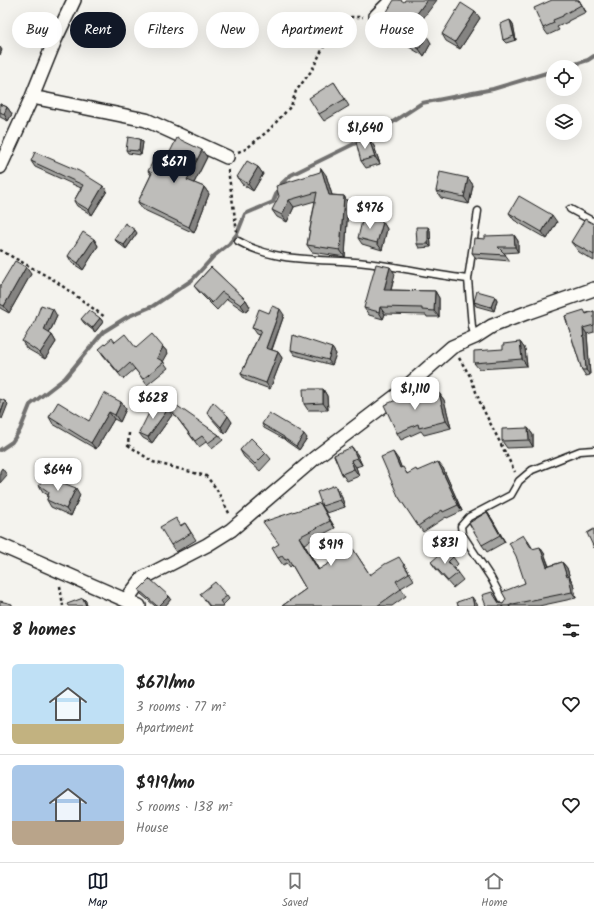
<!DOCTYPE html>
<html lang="en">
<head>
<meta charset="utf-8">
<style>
	:root { --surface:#fff; --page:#f6f6f6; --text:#222; --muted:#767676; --line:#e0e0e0; --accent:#111827 }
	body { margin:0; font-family:Kalam,sans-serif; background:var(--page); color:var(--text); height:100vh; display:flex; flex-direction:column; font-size:15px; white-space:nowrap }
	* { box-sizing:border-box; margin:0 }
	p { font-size:13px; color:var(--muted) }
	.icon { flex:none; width:22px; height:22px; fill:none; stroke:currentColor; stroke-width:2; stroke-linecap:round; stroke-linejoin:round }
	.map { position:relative; height:606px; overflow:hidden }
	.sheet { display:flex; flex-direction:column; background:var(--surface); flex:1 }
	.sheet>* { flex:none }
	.hud { position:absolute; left:12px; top:12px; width:570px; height:36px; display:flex; gap:8px }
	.buttons { position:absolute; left:546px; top:60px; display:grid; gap:8px }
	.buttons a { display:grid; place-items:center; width:36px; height:36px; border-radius:50%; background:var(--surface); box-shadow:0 4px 16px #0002; font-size:20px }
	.price { position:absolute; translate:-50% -34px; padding:0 9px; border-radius:8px; background:#fff; color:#222; font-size:13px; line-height:26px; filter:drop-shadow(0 1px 2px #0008) }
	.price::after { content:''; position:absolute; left:50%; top:24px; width:12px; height:9px; margin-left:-6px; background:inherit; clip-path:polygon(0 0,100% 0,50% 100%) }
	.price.active { background:var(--accent); color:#fff }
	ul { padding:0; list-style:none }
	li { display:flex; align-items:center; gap:12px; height:100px; padding:0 12px }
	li+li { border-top:1px solid var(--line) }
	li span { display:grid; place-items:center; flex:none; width:112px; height:80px; border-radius:6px; color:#555 }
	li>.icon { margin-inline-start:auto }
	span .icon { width:48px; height:48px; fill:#fffc; stroke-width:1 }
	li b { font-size:17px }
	h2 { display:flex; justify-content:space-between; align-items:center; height:48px; padding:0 12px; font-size:17px }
	.tag { padding:0 14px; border-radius:18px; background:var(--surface); box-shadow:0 4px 16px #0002; font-size:14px; line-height:36px }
	.tag.active { background:var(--accent); color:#fff }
	.tab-bar { display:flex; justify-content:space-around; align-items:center; height:56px; border-top:1px solid var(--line); background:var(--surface); font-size:11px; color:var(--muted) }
	.tab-bar a { display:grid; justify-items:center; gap:2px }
	.tab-bar .active { color:var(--accent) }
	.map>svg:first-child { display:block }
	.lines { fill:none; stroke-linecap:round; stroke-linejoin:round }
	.stream { stroke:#72716f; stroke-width:4 }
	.lane-casing { stroke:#1c1c1c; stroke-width:9 }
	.street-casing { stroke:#1c1c1c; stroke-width:16 }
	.path { stroke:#1c1c1c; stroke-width:2.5; stroke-dasharray:3 3; stroke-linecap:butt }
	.lane { stroke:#fdfcf7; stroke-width:6 }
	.street { stroke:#fdfcf7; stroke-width:13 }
	.wall { fill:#a3a3a0; stroke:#1c1c1c }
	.shaded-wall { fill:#858482; stroke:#1c1c1c }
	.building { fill:#bebdba; stroke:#1c1c1c }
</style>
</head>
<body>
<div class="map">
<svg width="594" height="606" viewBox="0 0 594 606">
	<rect width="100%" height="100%" fill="#f4f3ee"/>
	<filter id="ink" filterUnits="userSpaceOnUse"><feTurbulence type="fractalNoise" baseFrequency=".025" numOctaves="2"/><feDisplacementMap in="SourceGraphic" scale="8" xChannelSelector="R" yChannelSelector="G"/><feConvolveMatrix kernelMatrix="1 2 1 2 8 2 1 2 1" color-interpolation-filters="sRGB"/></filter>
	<g filter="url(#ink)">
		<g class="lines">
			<path class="stream" d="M 566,67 L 588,60 L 594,56
				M 0,450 L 12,442 L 20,430 L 30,405 L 65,378 L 103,332 L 127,317 L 153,306 L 192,280 L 214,256 L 229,244 L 237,234 L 245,214 L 273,202 L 280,185 L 291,175 L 376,133 L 422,103 L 493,89 L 553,71"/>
			<g class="lane-casing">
				<path id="lane" d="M 570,209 L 594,222
					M 238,241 C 277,264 323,258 366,263 C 400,267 434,275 468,279 L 472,327 L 475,337
					M 468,279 L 478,211
					M 506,606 L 491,578 L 462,534 L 461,526 L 469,517 L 511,495 L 519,481 L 532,470 L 580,451 L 594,450"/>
			</g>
			<g class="street-casing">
				<path id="street" d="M 376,16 L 392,0
					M 32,97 L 146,120 L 227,157
					M 0,167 L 32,97 L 55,40 L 74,0
					M 0,545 L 139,606
					M 126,600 L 143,578 L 207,545 L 231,530 L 316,457 L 396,396 L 452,347 L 475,337 L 492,326 L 526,313 L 594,289"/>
			</g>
			<path class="path" d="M 238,152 L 246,149 L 269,130 L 291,106 L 296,91 L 312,70 L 323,48 L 334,29 L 350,17 L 363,17
				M 228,170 L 237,232
				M 0,250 L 54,280 L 105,317
				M 459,358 L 470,376 L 481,405 L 515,472
				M 129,433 L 128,445 L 153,462 L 206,476 L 216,488 L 230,515
				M 60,586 L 63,606"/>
			<use href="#lane" class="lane"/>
			<use href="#street" class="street"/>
		</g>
		<path class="wall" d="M 552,0 L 579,0 L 586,12 L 568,21 L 568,22 L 557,27 L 559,30 L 548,35 L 543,28 Z
			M 475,12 L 480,18 L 460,49 L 446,41 L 442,34 Z
			M 382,20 L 421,21 L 422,22 L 417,30 L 431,43 L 424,56 L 409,47 L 405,41 L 400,38 L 396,32 L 386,26 Z
			M 510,20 L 513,24 L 516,40 L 506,43 L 503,40 Z
			M 334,82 L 349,106 L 324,121 L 319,114 Z
			M 0,104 L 7,107 L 12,114 L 8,121 L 0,117 Z
			M 369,139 L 374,146 L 380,164 L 366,168 L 361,161 Z
			M 143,142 L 141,155 L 128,153 L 126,150 Z
			M 207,157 L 194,183 L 204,187 L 209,194 L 194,233 L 142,209 L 138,202 L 151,175 L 148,171 L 167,158 Z
			M 31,161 L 103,186 L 107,191 L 92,215 L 77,206 L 74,201 L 81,188 L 35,167 Z
			M 258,167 L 263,174 L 253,191 L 242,184 L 237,177 Z
			M 326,175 L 332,195 L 344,196 L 348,203 L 345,257 L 312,252 L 307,245 L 315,201 L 294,207 L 287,222 L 277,217 L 272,210 Z
			M 468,178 L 473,185 L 469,204 L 441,198 L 436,191 Z
			M 509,213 L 557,222 L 547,239 L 514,220 Z
			M 383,222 L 387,229 L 382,250 L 362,244 L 358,238 Z
			M 594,224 L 594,261 L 579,252 L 571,242 Z
			M 430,230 L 431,247 L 419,248 L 417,244 Z
			M 137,233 L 126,249 L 117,242 L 114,239 Z
			M 514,235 L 518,241 L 518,252 L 504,253 L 510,261 L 476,258 L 472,253 L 485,239 Z
			M 94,239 L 98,246 L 83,270 L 72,263 L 68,256 Z
			M 211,267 L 246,300 L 250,307 L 246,312 L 227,299 L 217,310 L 199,292 L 194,286 Z
			M 31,274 L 9,313 L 0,308 L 0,286 Z
			M 395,274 L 391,290 L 435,291 L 439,298 L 439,317 L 427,317 L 426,315 L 385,314 L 383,319 L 369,315 L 364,308 Z
			M 495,296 L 497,300 L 494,311 L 476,306 L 474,302 Z
			M 594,311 L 594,332 L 587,334 L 590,375 L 586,376 L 582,370 L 565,316 L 587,313 Z
			M 269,313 L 284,315 L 272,350 L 278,352 L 282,358 L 270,389 L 245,380 L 241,374 L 259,335 L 256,334 L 252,328 Z
			M 57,316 L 49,334 L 52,335 L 56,342 L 45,359 L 26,348 L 22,341 Z
			M 100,318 L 103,322 L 95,332 L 84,323 L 81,319 Z
			M 115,342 L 136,348 L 163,347 L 168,353 L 163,361 L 168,368 L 147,385 L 135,369 L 123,379 L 103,355 L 99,349 Z
			M 520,342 L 525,349 L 527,366 L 479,369 L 474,363 Z
			M 332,348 L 336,354 L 332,365 L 295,355 L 291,350 Z
			M 323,389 L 327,396 L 328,410 L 308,410 L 304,404 Z
			M 421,390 L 426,397 L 439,393 L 444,400 L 451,428 L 424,435 L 421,431 L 401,440 L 397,433 Z
			M 162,398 L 219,435 L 223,440 L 212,449 L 206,442 L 199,447 Z
			M 121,402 L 126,409 L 120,422 L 114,419 L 96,449 L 53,424 L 49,417 L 89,421 Z
			M 207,412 L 232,422 L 225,434 L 212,419 Z
			M 172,415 L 152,443 L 143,438 L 139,433 Z
			M 262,424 L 307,438 L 299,450 L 286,441 L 284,439 L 264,428 Z
			M 528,428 L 533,435 L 533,447 L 507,448 L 502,441 Z
			M 240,450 L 266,453 L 271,459 L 260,471 L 244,457 Z
			M 357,454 L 362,465 L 356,467 L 359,476 L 347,481 L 342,474 L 334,455 Z
			M 398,459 L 401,467 L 408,474 L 417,471 L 443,468 L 462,511 L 447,518 L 446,517 L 423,532 L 398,496 Z
			M 39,485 L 80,495 L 71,516 L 51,507 L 47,500 L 48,495 L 43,492 Z
			M 340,492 L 345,507 L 327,513 L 322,506 Z
			M 320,503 L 325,511 L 335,528 L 304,544 L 319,570 L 353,549 L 370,575 L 404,564 L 414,580 L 401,588 L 406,596 L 392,606 L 282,606 L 306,589 L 292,565 L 290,567 L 287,563 L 283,565 L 278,558 L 279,544 Z
			M 487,512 L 492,519 L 505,542 L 487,552 L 482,545 Z
			M 185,523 L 196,540 L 176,552 L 171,545 L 181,525 Z
			M 528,541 L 533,549 L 544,553 L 549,566 L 562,562 L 567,568 L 570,578 L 573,583 L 576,598 L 539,606 L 486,606 L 497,599 L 500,603 L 503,604 L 525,583 Z
			M 453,557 L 458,564 L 454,568 L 463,580 L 453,588 L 436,569 L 431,562 Z
			M 139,590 L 169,596 L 171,599 L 165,606 L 155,606 L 141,594 Z
			M 200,594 L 227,596 L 229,599 L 223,605 L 224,606 L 209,606 Z"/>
		<path class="shaded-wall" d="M 427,0 L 437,0 L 421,21 L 422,22 L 415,33 L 411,27 L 416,15 Z
			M 578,0 L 579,0 L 586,12 L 581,5 Z
			M 475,12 L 480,18 L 460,49 L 455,42 Z
			M 510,20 L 513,24 L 516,40 L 514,36 Z
			M 427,36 L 431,43 L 424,56 L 419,49 Z
			M 0,47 L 2,50 L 0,55 Z
			M 7,107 L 12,114 L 8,121 L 4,114 Z
			M 140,139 L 143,142 L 141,155 L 139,151 Z
			M 369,139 L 374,146 L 380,164 L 375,157 Z
			M 202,150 L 207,157 L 192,187 L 187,180 Z
			M 258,167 L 263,174 L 253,191 L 248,184 Z
			M 321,168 L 326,175 L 334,202 L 329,195 Z
			M 468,178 L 473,185 L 469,204 L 464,197 Z
			M 103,186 L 107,191 L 92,215 L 89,210 Z
			M 204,187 L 209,194 L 194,233 L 189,227 Z
			M 344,196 L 348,203 L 345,257 L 340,250 Z
			M 289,200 L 294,207 L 287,222 L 282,215 Z
			M 552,215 L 557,222 L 547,239 L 542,232 Z
			M 383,222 L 387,229 L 382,250 L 377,243 Z
			M 428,227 L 430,230 L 431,247 L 428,244 Z
			M 135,230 L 137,233 L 126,249 L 124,245 Z
			M 514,235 L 518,241 L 518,252 L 515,247 Z
			M 94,239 L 98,246 L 83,270 L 78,263 Z
			M 26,267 L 31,274 L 9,313 L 4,306 Z
			M 390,267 L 395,274 L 389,297 L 384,290 Z
			M 435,291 L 439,298 L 439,317 L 434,311 Z
			M 495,296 L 497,300 L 494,311 L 491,307 Z
			M 246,300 L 250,307 L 246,312 L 241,305 Z
			M 380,307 L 385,314 L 383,319 L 379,312 Z
			M 53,309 L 57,316 L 48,336 L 44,330 Z
			M 280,309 L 284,315 L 270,354 L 266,348 Z
			M 100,318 L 103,322 L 95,332 L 92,328 Z
			M 583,328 L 587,334 L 590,375 L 586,370 Z
			M 52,335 L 56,342 L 45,359 L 40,353 Z
			M 520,342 L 525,349 L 527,366 L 522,359 Z
			M 163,347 L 168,353 L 162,364 L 157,358 Z
			M 332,348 L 336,354 L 332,365 L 328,360 Z
			M 278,352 L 282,358 L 270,389 L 266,383 Z
			M 323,389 L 327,396 L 328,410 L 323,403 Z
			M 421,390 L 426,397 L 422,398 Z
			M 439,393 L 444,400 L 451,428 L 446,421 Z
			M 5,401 L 8,404 L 2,419 L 0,416 Z
			M 121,402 L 126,409 L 120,422 L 115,415 Z
			M 168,409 L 172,415 L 152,443 L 148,437 Z
			M 109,412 L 114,419 L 96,449 L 91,443 Z
			M 228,416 L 232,422 L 225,434 L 221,427 Z
			M 528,428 L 533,435 L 533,447 L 529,440 Z
			M 304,434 L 307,438 L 299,450 L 296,446 Z
			M 352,447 L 357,454 L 362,465 L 357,458 Z
			M 393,452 L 398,459 L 404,474 L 400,468 Z
			M 351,460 L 356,467 L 359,476 L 354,469 Z
			M 438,462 L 443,468 L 462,511 L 458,505 Z
			M 2,468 L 7,475 L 0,483 L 0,471 Z
			M 335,485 L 340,492 L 345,507 L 340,500 Z
			M 76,488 L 80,495 L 71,516 L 66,509 Z
			M 320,503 L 325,511 L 335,528 L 330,521 Z
			M 487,512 L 492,519 L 505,542 L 500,535 Z
			M 299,537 L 304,544 L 323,577 L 318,570 Z
			M 540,547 L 544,553 L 551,573 L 547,567 Z
			M 562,562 L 567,568 L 570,578 L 573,583 L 576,598 L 572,592 Z
			M 169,596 L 171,599 L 165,606 L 159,606 Z
			M 472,597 L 477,604 L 478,606 L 474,606 Z
			M 83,598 L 86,601 L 87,606 L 86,606 Z"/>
		<path class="building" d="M 394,0 L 401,0 L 404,2 L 405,0 L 427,0 L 416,15 L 417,16 L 411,27 L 427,36 L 419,49 L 404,40 L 406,38 L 396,32 L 397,29 L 382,20 Z
			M 552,0 L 578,0 L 581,5 L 563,15 L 563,16 L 553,20 L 554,23 L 543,28 L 534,8 Z
			M 461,3 L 475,12 L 455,42 L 442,34 Z
			M 510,20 L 514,36 L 503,40 L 500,24 Z
			M 334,82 L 345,99 L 319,114 L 309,98 Z
			M 0,104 L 7,107 L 4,114 L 0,112 Z
			M 128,137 L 140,139 L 139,151 L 126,150 Z
			M 177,138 L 202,150 L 187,180 L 204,187 L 189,227 L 138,202 L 152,173 L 148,171 L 157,153 L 167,158 Z
			M 369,139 L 375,157 L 361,161 L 356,142 Z
			M 35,152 L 79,171 L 103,186 L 89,210 L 74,201 L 83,185 L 31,161 Z
			M 247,161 L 258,167 L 248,184 L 237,177 Z
			M 321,168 L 329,195 L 344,196 L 340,250 L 307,245 L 317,192 L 289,200 L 282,215 L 272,210 L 279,196 L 276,186 L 320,172 Z
			M 440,172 L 468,178 L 464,197 L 436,191 Z
			M 519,196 L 552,215 L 542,232 L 509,213 Z
			M 363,217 L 383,222 L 377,243 L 358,238 Z
			M 585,219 L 594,224 L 594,255 L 571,242 Z
			M 125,223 L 135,230 L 124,245 L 114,239 Z
			M 416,227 L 428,227 L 428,244 L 417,244 Z
			M 83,232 L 94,239 L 78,263 L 68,256 Z
			M 514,235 L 515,247 L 498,247 L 506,255 L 472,253 L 474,238 L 485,239 L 485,236 Z
			M 15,261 L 26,267 L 4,306 L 0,304 L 0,286 Z
			M 376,264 L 390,267 L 384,290 L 435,291 L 434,311 L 422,310 L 422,308 L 380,307 L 379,312 L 364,308 Z
			M 211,267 L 246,300 L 241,305 L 222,292 L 212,303 L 194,286 Z
			M 477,291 L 495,296 L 491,307 L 474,302 Z
			M 41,305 L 53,309 L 44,330 L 52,335 L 40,353 L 22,341 L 35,321 Z
			M 272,306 L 280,309 L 266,348 L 278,352 L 266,383 L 241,374 L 261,331 L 252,328 L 259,309 L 269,313 Z
			M 89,310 L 100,318 L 92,328 L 81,319 Z
			M 584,310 L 586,314 L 594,311 L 594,325 L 583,328 L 586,370 L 582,370 L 565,316 Z
			M 125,334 L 136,348 L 152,334 L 163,347 L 157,358 L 164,362 L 143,379 L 130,363 L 119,373 L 99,349 L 112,338 L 115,342 Z
			M 293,335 L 332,348 L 328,360 L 291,350 Z
			M 520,342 L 522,359 L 474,363 L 474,351 L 503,349 L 503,344 Z
			M 303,389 L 323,389 L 323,403 L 304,404 Z
			M 421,390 L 422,398 L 439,393 L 446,421 L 419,428 L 418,424 L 397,433 L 384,405 L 401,398 L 401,393 Z
			M 104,393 L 121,402 L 115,415 L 109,412 L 91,443 L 49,417 L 58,402 L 89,421 Z
			M 163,396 L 219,435 L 208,443 L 202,436 L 195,441 L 162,398 Z
			M 0,399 L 5,401 L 0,415 Z
			M 213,402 L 228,416 L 221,427 L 207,412 Z
			M 153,405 L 168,409 L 148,437 L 139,433 Z
			M 269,413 L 304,434 L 296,446 L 284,438 L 284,437 L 262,424 Z
			M 528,428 L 529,440 L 502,441 L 502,429 Z
			M 251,438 L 266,453 L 255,464 L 240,450 Z
			M 352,447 L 357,458 L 351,460 L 354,469 L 342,474 L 334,455 Z
			M 393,452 L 400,468 L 403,467 L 407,474 L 416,469 L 417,471 L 438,462 L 458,505 L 443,512 L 442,510 L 418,526 L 398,496 L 381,457 Z
			M 45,476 L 76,488 L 66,509 L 47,500 L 49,492 L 39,485 Z
			M 335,485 L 340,500 L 322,506 L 317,492 Z
			M 320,503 L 330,521 L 299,537 L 318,570 L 353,549 L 370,575 L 385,564 L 399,557 L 409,573 L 396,581 L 401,589 L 377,606 L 282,606 L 306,589 L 288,558 L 285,560 L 282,556 L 278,558 L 272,548 L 279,544 L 263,522 Z
			M 487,512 L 500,535 L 482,545 L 469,523 Z
			M 176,518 L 181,526 L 185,523 L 191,533 L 171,545 L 160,527 Z
			M 594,529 L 594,548 L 587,533 Z
			M 523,535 L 532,549 L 540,547 L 547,567 L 562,562 L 567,577 L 569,576 L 572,592 L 513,604 L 508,606 L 486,606 L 482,595 L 492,592 L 499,603 L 503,604 L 506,599 L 502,592 L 525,583 L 516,556 L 509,543 Z
			M 446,549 L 453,557 L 448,562 L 458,573 L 448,581 L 431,562 Z
			M 150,579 L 169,596 L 159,606 L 157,606 L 139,590 Z
			M 215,582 L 227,596 L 220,601 L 223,605 L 222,606 L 210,606 L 200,594 Z
			M 472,597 L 474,606 L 458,606 L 457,602 Z
			M 83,598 L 86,606 L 68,606 L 67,604 Z
			M 0,601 L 12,604 L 12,606 L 0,606 Z"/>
	</g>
</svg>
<div class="buttons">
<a><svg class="icon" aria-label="locate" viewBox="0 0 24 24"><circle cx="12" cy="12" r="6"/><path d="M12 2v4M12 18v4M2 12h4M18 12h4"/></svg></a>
<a><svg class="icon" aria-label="layers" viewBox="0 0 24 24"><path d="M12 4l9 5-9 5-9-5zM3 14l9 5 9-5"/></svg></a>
</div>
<b class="price" style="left:365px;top:150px">$1,640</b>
<b class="price active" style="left:174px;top:184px">$671</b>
<b class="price" style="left:370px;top:230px">$976</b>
<b class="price" style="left:415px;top:411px">$1,110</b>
<b class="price" style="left:153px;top:420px">$628</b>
<b class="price" style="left:58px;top:492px">$644</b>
<b class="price" style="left:445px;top:565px">$831</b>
<b class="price" style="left:331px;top:567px">$919</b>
<div class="hud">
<a class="tag">Buy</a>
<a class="tag active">Rent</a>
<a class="tag">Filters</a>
<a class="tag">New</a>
<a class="tag">Apartment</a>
<a class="tag">House</a>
</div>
</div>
<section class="sheet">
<h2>8 homes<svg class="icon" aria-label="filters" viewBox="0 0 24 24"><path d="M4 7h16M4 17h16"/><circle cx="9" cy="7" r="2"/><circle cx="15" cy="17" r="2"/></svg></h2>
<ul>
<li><span style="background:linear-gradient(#bfe0f5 75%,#c2b280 0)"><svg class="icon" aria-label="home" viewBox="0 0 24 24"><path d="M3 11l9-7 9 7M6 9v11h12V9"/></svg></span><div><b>$671/mo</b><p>3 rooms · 77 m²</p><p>Apartment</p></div><svg class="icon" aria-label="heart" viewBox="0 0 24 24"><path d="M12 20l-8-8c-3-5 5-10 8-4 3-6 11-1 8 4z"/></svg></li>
<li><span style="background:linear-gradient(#a9c7e8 70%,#b9a48a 0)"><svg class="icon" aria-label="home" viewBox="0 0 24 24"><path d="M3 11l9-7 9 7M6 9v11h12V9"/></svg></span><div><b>$919/mo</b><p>5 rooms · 138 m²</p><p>House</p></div><svg class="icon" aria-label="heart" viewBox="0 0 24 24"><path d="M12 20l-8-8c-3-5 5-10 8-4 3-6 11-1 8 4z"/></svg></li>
</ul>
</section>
<nav class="tab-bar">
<a class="active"><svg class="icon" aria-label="map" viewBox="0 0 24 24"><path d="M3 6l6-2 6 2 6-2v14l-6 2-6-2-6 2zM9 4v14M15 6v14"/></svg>Map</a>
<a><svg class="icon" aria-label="saved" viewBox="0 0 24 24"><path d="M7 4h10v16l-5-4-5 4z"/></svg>Saved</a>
<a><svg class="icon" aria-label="home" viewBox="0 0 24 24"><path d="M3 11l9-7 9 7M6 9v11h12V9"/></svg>Home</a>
</nav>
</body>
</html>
